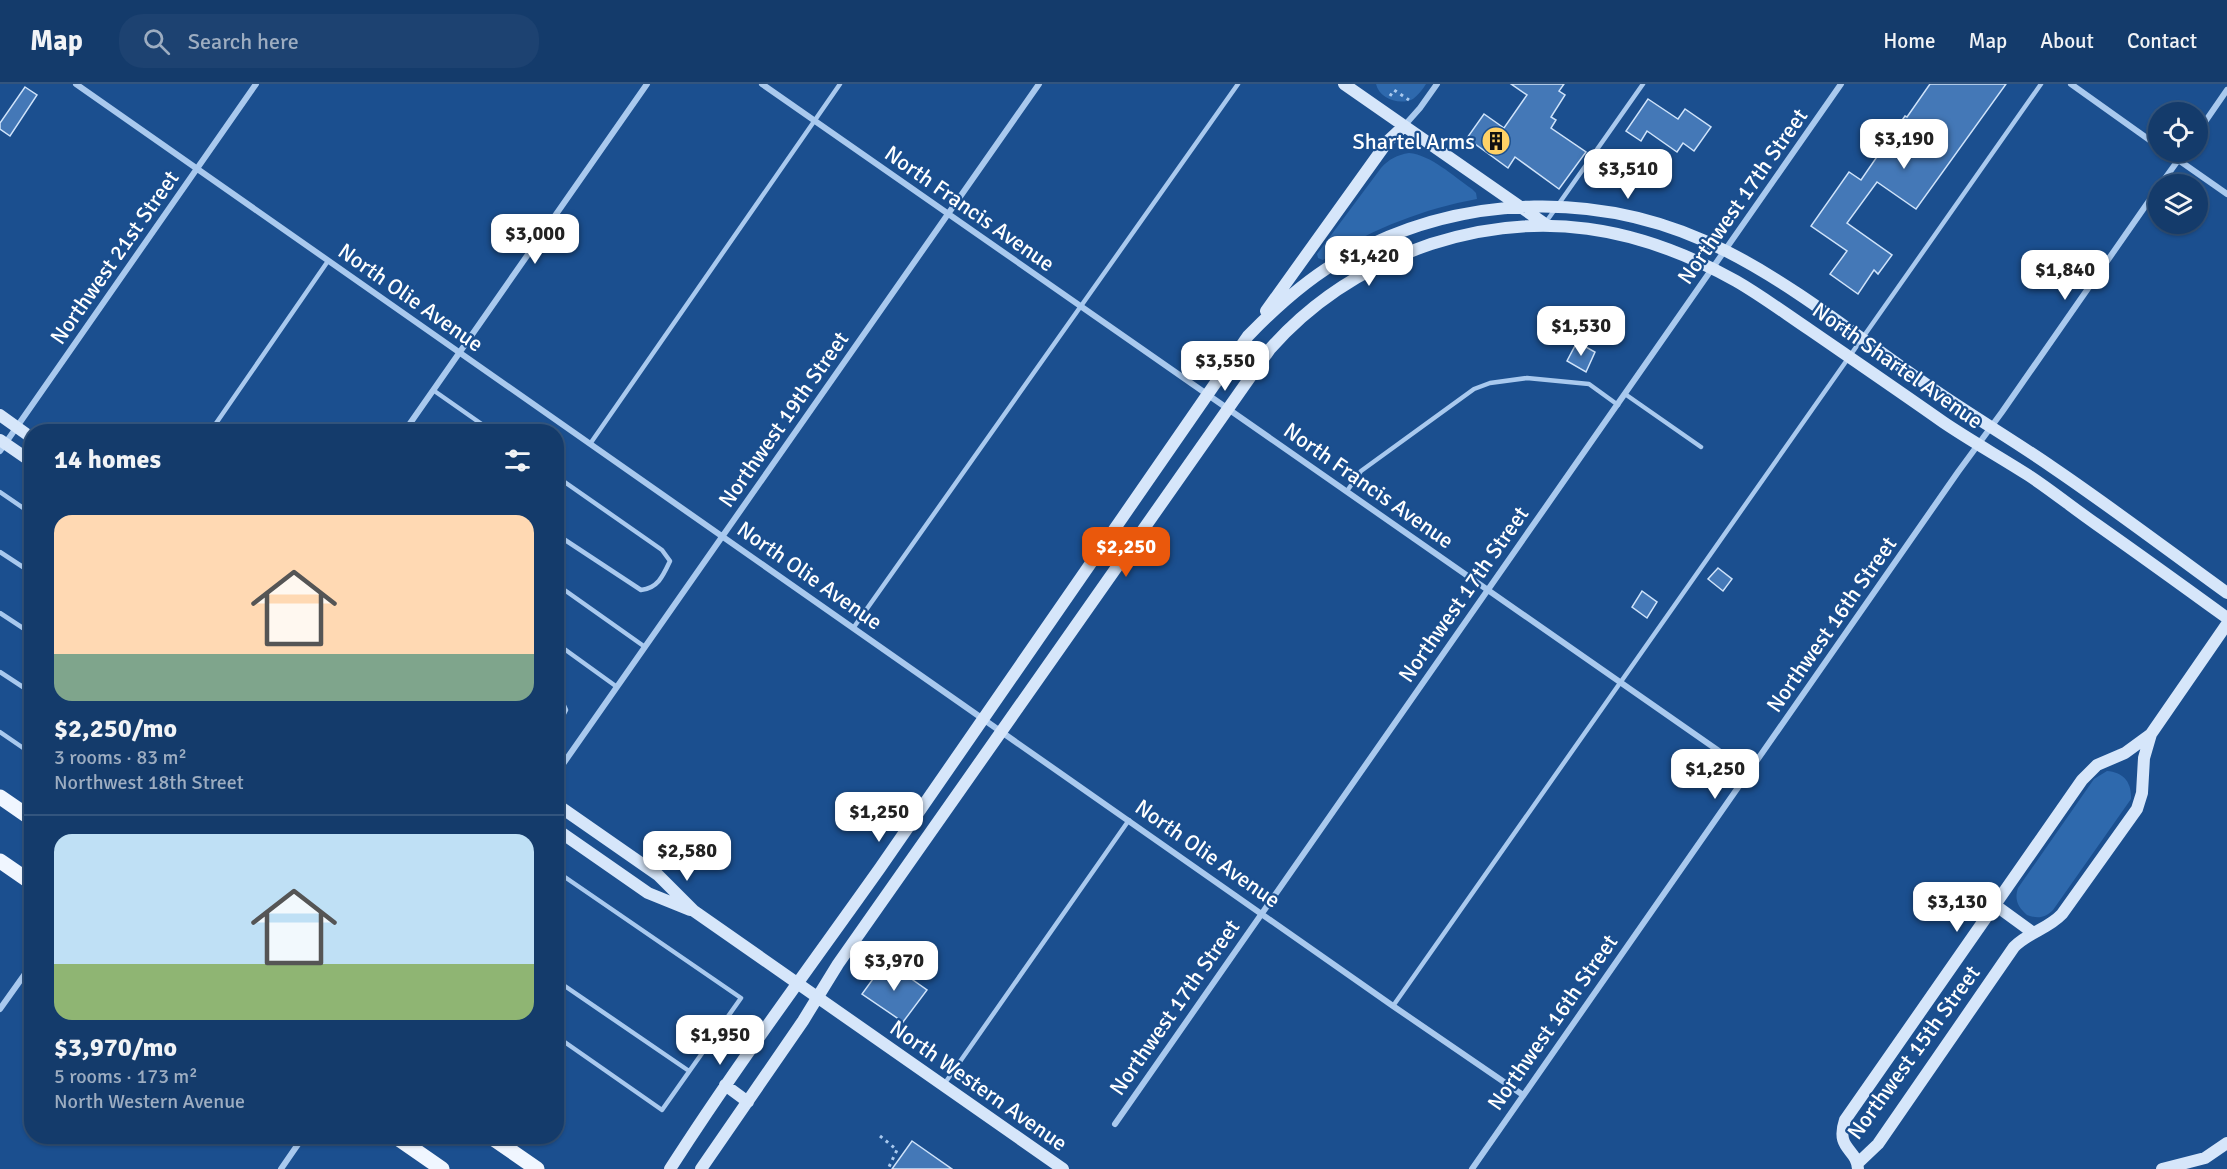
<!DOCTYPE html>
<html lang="en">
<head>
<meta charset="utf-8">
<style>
	:root { --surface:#143b6b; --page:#1d4271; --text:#f1f3f6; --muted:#9dadc1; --line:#33557e; --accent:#ea580c }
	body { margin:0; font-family:Signika,sans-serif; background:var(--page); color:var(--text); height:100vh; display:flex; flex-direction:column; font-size:22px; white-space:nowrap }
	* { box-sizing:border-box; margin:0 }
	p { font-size:20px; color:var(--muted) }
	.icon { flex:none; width:33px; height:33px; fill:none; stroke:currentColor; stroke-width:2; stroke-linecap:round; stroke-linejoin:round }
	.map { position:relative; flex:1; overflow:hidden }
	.drawer { position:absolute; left:24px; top:340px; width:540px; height:720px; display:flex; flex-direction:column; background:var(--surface); border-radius:24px; box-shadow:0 2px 4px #0004,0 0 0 2px var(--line) }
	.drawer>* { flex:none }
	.fabs { position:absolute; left:2148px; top:18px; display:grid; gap:12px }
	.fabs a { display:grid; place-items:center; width:60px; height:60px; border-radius:50%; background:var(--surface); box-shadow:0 2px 4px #0004,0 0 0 2px var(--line); font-size:30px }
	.price { position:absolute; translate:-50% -51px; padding:0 14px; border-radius:12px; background:#fff; color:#222; font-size:20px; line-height:39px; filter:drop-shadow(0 2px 3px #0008) }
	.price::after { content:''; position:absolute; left:50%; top:36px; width:18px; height:14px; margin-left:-9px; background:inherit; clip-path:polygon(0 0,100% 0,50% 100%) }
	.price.active { background:var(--accent); color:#fff }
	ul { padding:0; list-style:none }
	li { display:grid; align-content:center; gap:12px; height:318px; padding:0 30px }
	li+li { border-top:2px solid var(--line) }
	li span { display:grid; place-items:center; height:186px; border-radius:18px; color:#555 }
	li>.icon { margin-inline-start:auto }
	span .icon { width:108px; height:108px; fill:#fffc; stroke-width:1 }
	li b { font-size:26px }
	h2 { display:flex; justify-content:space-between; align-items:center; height:72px; padding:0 30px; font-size:26px }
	header { display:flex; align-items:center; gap:36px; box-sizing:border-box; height:84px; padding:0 30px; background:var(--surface); border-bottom:2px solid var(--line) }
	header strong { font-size:28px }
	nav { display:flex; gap:33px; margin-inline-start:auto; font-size:21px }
	.search { width:420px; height:54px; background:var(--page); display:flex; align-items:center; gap:15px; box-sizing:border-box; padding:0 21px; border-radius:24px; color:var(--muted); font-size:22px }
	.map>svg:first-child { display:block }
	.green { fill:#2e69ad }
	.building { fill:#4478b7; stroke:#cfe3fa; stroke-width:1.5 }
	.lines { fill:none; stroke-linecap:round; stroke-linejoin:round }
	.path { stroke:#a9c9ee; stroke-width:3; stroke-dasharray:3 4.5; stroke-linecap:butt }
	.lane { stroke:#a9c9ee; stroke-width:4.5 }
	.street { stroke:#a9c9ee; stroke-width:6 }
	.secondary { stroke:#d6e6fa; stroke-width:12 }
	.primary { stroke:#f0f6ff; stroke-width:15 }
	.labels { text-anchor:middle; stroke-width:4.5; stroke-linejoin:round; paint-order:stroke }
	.poi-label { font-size:22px; fill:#fff; stroke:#1b4f8f; text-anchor:end }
	.street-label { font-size:22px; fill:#fff; stroke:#1b4f8f }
</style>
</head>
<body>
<header>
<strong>Map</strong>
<div class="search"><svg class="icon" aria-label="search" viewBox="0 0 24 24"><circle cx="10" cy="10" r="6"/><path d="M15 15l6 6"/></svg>Search here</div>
<nav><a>Home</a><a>Map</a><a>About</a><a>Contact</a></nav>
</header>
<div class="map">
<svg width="2227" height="1085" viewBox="0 0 2227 1085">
	<rect width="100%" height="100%" fill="#1b4f8f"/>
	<path class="green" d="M 1376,0 L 1426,0 C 1423,5 1418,11 1413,15 C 1399,22 1379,14 1376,0 Z
		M 1409,69 C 1431,71 1453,92 1472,105 L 1476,109 L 1477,115 C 1422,125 1370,146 1323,176 L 1318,174 L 1317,170 L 1381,84 C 1389,75 1397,71 1409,69 Z
		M 2107,687 C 2123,688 2132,698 2131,715 L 2053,826 C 2045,834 2038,835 2027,831 C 2018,823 2014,816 2018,804 L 2094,695 Z"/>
	<path class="building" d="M 1511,0 L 1564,0 L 1559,7 L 1565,11 L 1551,33 L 1556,36 L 1551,44 L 1586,68 L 1559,105 L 1515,73 L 1508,84 L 1467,54 L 1484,30 L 1504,44 L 1527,11 Z
		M 1930,0 L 2006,0 L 1916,125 L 1877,98 L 1847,139 L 1892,171 L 1878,190 L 1874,186 L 1858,210 L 1830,190 L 1847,167 L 1811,142 L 1849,88 L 1861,96 L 1905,32 L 1907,33 Z
		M 25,3 L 37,11 L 10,52 L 0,45 L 0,39 Z
		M 1648,15 L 1678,35 L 1685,25 L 1711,43 L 1694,67 L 1683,59 L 1677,68 L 1647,47 L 1641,57 L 1626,47 Z
		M 1577,258 L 1595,268 L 1586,288 L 1567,277 Z
		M 1718,484 L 1732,495 L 1723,507 L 1708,495 Z
		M 1642,507 L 1657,518 L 1647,534 L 1632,523 Z
		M 886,877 L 927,906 L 903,938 L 862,910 Z
		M 912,1057 L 952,1085 L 892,1085 Z"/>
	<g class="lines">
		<path class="path" d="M 1390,12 L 1394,6 L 1409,16
			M 880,1052 L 897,1066 L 888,1085"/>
		<path class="lane" d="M 1546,138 L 1643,0
			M 433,306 L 493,348
			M 1625,310 L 1701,363
			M 210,348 L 328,177
			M 590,360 L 840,0
			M 556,392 L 662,466 L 670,477 C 663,492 658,504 641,506 L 556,450
			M 1347,407 L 1361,387 L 1474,305 L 1490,299 L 1527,294 L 1589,300 L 1618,321
			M 0,408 L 32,430
			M 0,468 L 32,489
			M 556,500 L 645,563
			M 0,529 L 32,550
			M 854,543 L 1238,0
			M 556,559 L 617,603
			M 0,588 L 32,609
			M 556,612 L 561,615 L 566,626 L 556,645
			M 0,648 L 32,670
			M 556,787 L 741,914 L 662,1026 L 556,952
			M 556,896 L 689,987
			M 1393,922 L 2041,0
			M 945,999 L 1129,736"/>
		<path class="street" d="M 76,0 L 1393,922 L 1523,1011
			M 762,0 L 1749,688
			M 2071,0 L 2158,62
			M 1404,42 L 1420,24 L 1437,0
			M 2198,48 L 2227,6
			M 2167,68 L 2227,110
			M 2161,100 L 2184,68
			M 404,348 L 647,0
			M 0,367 L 256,0
			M 556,690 L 1039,0
			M 0,925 L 32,880
			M 1115,1040 L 1841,0
			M 281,1085 L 303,1053
			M 1472,1085 L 1958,388 L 2002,328 L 2158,104"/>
		<path class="secondary" d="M 1344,0 L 1545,140
			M 1266,227 L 1388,57 L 1404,42
			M 0,331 L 32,354
			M 0,356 L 32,378
			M 556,720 L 658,791 L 694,827 L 1063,1085
			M 556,745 L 648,809 L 690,826
			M 1995,821 L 2032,848
			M 725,1001 L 748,1018
			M 1858,1079 L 1878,1060 L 2014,863 C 2029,848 2048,845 2062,830 L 2137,725 L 2142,709 L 2144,674 L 2151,650 L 2227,540
			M 670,1085 C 736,982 809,884 880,784 C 1003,607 1126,430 1248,252 C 1277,222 1308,194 1344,174 C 1463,108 1605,105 1726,167 C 1799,204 1865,259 1933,305 C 1972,332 2013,356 2052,383 C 2111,423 2169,467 2227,509
			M 701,1085 L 803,937 L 838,880 L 1270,265 C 1314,215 1369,181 1431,160 C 1540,125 1638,142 1736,197 C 1762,212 1786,230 1810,246 C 1855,277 1899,307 1943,338 C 1971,357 2000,373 2028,391 C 2051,406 2073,424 2096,440 C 2140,471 2183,502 2227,534
			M 1858,1085 C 1857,1064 1835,1066 1845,1036 L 2082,696 L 2097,681 L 2125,669 L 2151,650
			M 2162,1085 L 2205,1074 L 2227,1059"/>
		<path class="primary" d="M 0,713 L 32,735
			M 0,777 L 32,799
			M 396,1053 L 442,1085
			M 491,1053 L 537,1085"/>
	</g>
	<defs>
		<g id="building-disc" transform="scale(1.5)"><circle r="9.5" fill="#ffd166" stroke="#1b4f8f"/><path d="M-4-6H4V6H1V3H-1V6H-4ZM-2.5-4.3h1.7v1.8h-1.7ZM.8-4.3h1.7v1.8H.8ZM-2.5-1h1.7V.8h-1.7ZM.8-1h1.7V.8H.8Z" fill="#111"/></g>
	</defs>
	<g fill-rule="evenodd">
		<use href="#building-disc" x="1496" y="57"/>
	</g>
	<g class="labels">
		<g class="poi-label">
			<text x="1475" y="65">Shartel Arms</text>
		</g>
		<g class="street-label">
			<text transform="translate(1742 112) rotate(-55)" y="8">Northwest 17th Street</text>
			<text transform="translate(970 124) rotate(35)" y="8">North Francis Avenue</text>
			<text transform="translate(114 173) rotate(-55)" y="8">Northwest 21st Street</text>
			<text transform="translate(411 213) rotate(35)" y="8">North Olie Avenue</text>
			<text transform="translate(1898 281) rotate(35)" y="8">North Shartel Avenue</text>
			<text transform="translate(783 335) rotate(-55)" y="8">Northwest 19th Street</text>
			<text transform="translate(1369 401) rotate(35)" y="8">North Francis Avenue</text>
			<text transform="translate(810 491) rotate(35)" y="8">North Olie Avenue</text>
			<text transform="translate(1463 510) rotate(-55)" y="8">Northwest 17th Street</text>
			<text transform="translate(1831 540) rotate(-55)" y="8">Northwest 16th Street</text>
			<text transform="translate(1208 769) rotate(35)" y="8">North Olie Avenue</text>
			<text transform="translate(1174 923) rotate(-55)" y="8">Northwest 17th Street</text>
			<text transform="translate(1552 938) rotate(-55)" y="8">Northwest 16th Street</text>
			<text transform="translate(1913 968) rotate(-54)" y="8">Northwest 15th Street</text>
			<text transform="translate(979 1001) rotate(35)" y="8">North Western Avenue</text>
		</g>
	</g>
</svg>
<div class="fabs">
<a><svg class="icon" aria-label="locate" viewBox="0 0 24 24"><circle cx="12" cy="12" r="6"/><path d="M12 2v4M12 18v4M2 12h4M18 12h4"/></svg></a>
<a><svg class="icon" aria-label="layers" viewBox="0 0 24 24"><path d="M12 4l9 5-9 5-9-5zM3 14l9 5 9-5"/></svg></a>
</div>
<b class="price" style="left:1904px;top:86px">$3,190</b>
<b class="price" style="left:1628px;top:116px">$3,510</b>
<b class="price" style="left:535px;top:181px">$3,000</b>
<b class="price" style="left:1369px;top:203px">$1,420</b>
<b class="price" style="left:2065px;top:217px">$1,840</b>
<b class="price" style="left:1581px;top:273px">$1,530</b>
<b class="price" style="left:1225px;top:308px">$3,550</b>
<b class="price active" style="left:1126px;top:494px">$2,250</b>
<b class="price" style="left:1715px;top:716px">$1,250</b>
<b class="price" style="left:879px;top:759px">$1,250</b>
<b class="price" style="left:687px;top:798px">$2,580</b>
<b class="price" style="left:1957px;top:849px">$3,130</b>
<b class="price" style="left:894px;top:908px">$3,970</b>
<b class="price" style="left:720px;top:982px">$1,950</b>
<section class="drawer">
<h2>14 homes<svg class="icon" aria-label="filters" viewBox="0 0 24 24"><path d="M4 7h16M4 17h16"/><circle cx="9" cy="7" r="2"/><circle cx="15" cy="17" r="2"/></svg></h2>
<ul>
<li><span style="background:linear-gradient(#ffd9b3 75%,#7fa58c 0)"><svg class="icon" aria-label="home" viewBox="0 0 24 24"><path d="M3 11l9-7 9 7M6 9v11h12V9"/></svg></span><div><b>$2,250/mo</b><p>3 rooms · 83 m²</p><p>Northwest 18th Street</p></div></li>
<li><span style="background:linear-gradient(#bfe0f5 70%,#8fb573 0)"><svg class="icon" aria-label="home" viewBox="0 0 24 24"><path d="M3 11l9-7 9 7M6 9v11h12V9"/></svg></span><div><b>$3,970/mo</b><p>5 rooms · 173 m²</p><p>North Western Avenue</p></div></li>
</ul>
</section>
</div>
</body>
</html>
